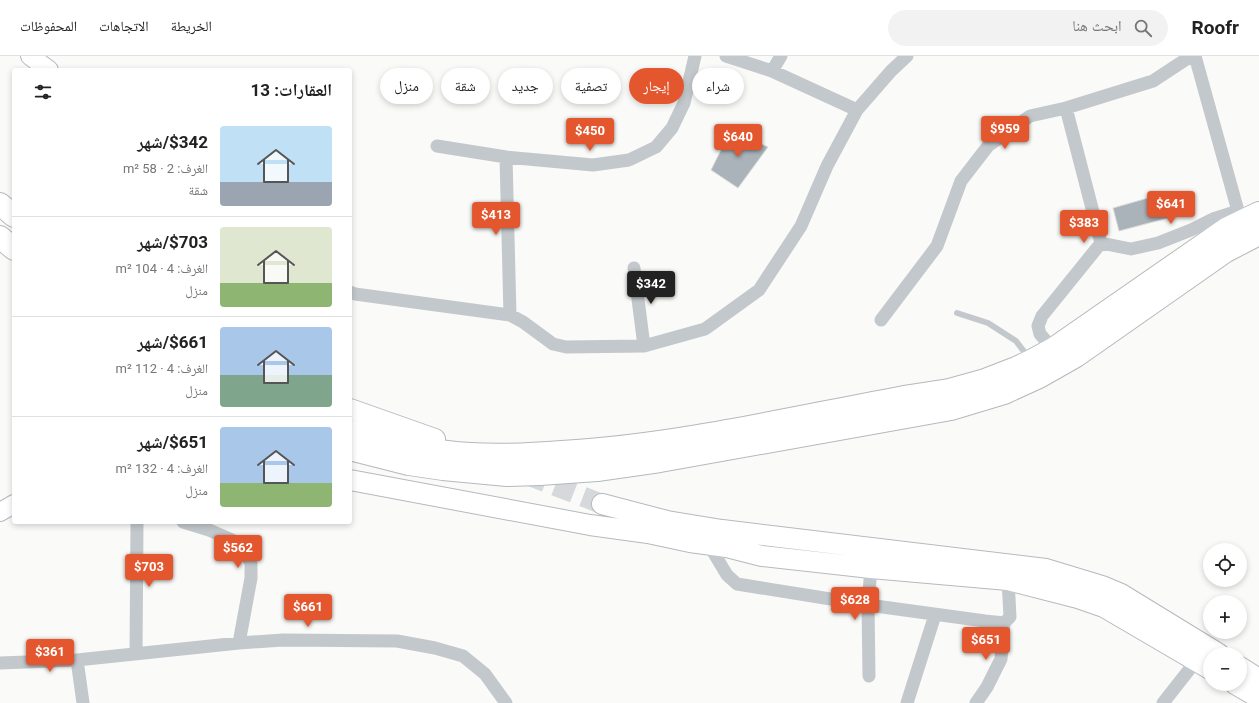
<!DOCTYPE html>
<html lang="ar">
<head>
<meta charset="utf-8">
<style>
	:root { --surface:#fff; --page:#f2f2f2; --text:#222; --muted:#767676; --line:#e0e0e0; --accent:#e4572e }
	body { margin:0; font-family:Roboto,"Noto Naskh Arabic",sans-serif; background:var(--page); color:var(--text); direction:rtl; height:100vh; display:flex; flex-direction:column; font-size:15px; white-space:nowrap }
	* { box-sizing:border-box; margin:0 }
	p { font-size:13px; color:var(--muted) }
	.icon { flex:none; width:22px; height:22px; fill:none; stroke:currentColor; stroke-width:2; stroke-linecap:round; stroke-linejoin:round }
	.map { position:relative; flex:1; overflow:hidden; direction:ltr }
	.panel { position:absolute; left:12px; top:12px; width:340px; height:456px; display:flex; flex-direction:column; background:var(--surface); border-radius:4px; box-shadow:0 2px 6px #0003; direction:rtl }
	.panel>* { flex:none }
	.top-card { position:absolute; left:364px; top:12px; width:380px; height:36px; direction:rtl; display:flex; gap:8px }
	.tools { position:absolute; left:1203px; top:487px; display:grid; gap:8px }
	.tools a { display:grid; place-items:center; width:44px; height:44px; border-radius:50%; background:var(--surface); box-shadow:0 2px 6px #0003; font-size:20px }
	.price { position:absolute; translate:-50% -34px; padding:0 9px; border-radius:4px; background:var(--accent); color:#fff; font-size:13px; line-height:26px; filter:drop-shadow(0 1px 2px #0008) }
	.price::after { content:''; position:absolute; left:50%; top:24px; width:12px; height:9px; margin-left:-6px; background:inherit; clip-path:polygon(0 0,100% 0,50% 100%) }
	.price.selected { background:#222; color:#fff }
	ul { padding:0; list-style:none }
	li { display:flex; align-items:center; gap:12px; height:100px; padding:0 20px }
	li+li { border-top:1px solid var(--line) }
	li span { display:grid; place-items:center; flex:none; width:112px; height:80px; border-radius:4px; color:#555 }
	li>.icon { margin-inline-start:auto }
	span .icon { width:48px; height:48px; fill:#fffc; stroke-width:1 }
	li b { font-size:17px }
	h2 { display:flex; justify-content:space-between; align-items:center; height:48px; padding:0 20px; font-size:17px }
	.chip { padding:0 14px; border-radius:18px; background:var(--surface); box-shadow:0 2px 6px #0003; font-size:14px; line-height:36px }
	.chip.selected { background:var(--accent); color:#fff }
	header { display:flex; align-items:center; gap:24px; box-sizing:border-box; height:56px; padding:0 20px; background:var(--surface); border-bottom:1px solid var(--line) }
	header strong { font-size:19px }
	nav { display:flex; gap:22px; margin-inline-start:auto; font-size:14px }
	.search { width:280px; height:36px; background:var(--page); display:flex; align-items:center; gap:10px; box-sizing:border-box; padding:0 14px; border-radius:22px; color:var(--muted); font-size:15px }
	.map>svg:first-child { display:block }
	.building { fill:#aab3b9; stroke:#dcdcda }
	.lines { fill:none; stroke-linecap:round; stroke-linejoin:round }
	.primary-tunnel { stroke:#d5d9db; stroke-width:20; stroke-dasharray:20 10; stroke-linecap:butt }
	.secondary-casing { stroke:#b3babf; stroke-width:20 }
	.primary-casing { stroke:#b5babe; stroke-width:22 }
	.highway-casing { stroke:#b4b9bd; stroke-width:24 }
	.lane { stroke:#c3c8cc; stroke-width:6 }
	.street { stroke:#c3c8cc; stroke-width:13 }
	.secondary { stroke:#fff; stroke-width:18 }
	.primary { stroke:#fff; stroke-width:20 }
	.highway { stroke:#fff; stroke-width:22 }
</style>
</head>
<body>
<header>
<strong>Roofr</strong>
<div class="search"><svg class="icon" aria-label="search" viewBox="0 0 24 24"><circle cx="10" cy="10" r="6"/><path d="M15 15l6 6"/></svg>ابحث هنا</div>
<nav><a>الخريطة</a><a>الاتجاهات</a><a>المحفوظات</a></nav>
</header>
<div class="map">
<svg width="1259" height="647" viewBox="0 0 1259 647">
	<rect width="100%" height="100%" fill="#fafaf8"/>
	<path class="building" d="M 731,74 L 768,91 L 738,132 L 711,114 Z
		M 1162,138 L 1168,162 L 1119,175 L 1113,152 Z"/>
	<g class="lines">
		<path class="primary-tunnel" d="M 527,419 L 602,448"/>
		<g class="secondary-casing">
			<path id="secondary" d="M 30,0 L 49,14
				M 0,456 L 14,448"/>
		</g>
		<g class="primary-casing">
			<path id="primary" d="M 350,353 L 435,383
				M 350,424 L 590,469 L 648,477 L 690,486 L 727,491 L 762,500 L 871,512 L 1008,524 L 1078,542 L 1104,551 L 1210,613
				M 602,448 L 667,465 L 722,474 L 1046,513 L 1102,530 L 1121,538 L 1219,598
				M 1240,611 L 1259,623
				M 1235,628 L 1259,642"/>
		</g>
		<g class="highway-casing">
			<path id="highway" d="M 0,148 L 14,160
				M 0,181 L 14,193
				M 350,375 C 382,384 415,392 447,396 C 485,401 524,399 562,396 C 679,389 795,361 910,340 L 949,334 L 985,324 L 1016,312 L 1031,305 L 1053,293 L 1226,173 L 1259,157
				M 350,393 L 409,408 L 443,413 L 507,419 L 540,418 L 597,414 L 660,405 L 951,353 L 1004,337 L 1039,321 L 1076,300 L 1226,195 L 1259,178"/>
		</g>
		<path class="lane" d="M 957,257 L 988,267 L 1016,285 L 1029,302"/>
		<path class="street" d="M 726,0 L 772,15 L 857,54
			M 1195,0 L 1238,155 L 1249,161
			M 772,15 L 781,0
			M 437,90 L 506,101 L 593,109 L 629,104 L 656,91 L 672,72 L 684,47 L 695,0
			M 506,101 L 510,259
			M 1101,187 L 1131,193 L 1158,187 L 1191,174 L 1213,163 L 1238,155
			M 634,212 L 644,290
			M 350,236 L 355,238 L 510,259 L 523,266 L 553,288 L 566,291 L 644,290 L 705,273 L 759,234 L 801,170 L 827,110 L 857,54 L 891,15 L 907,0
			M 881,264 L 937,190 L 961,125 L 988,90 L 1030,60 L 1066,52 L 1153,25 L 1191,0
			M 1053,293 L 1040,278 L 1038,270 L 1042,260 L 1101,187 L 1066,52
			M 183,466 L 209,474 L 232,484 L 244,494 L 251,507 L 251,522 L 239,587
			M 709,489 L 727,519 L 737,528 L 868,549 L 985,565 L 1004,567 L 1010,561 L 1008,524
			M 136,597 L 137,466
			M 77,604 L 239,587 L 283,584 L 397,585 L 435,592 L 463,600 L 485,618 L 506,647
			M 0,607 L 77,604 L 83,647
			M 869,620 L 868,549 L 871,512
			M 907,647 L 935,559
			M 976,647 L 987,631 L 1001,603 L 1004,567
			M 1163,647 L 1196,605"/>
		<use href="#secondary" class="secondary"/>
		<use href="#primary" class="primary"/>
		<use href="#highway" class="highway"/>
	</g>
</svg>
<div class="tools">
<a><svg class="icon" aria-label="locate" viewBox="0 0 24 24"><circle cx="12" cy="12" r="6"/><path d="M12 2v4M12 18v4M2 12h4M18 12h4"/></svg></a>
<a>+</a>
<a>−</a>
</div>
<b class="price" style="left:1005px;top:94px">$959</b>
<b class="price" style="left:590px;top:96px">$450</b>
<b class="price" style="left:738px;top:102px">$640</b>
<b class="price" style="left:1171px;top:169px">$641</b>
<b class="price" style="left:496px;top:180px">$413</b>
<b class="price" style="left:1084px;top:188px">$383</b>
<b class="price selected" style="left:651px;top:249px">$342</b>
<b class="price" style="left:238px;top:513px">$562</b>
<b class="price" style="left:149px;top:532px">$703</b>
<b class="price" style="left:855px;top:565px">$628</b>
<b class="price" style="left:308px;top:572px">$661</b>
<b class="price" style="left:986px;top:605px">$651</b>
<b class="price" style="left:50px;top:617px">$361</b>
<div class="top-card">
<a class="chip">شراء</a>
<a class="chip selected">إيجار</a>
<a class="chip">تصفية</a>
<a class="chip">جديد</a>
<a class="chip">شقة</a>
<a class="chip">منزل</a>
</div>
<section class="panel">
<h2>العقارات: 13<svg class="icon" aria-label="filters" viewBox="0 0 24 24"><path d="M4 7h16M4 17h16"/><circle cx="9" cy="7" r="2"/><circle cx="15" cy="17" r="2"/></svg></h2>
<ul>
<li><span style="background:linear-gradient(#bfe0f5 70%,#9aa5b1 0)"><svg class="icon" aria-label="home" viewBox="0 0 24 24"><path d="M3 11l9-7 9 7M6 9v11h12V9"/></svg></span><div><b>$342/شهر</b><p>الغرف: 2 · 58 m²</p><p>شقة</p></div></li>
<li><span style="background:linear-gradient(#dfe7d0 70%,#8fb573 0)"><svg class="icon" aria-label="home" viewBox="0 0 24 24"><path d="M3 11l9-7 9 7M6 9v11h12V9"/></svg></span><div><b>$703/شهر</b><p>الغرف: 4 · 104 m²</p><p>منزل</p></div></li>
<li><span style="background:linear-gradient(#a9c7e8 60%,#7fa58c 0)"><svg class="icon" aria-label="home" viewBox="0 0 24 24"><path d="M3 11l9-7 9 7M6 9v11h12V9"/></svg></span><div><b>$661/شهر</b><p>الغرف: 4 · 112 m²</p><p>منزل</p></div></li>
<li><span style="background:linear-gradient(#a9c7e8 70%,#8fb573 0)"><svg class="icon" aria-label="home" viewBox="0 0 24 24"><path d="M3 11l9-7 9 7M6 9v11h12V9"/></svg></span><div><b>$651/شهر</b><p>الغرف: 4 · 132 m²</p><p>منزل</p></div></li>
</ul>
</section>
</div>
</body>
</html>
